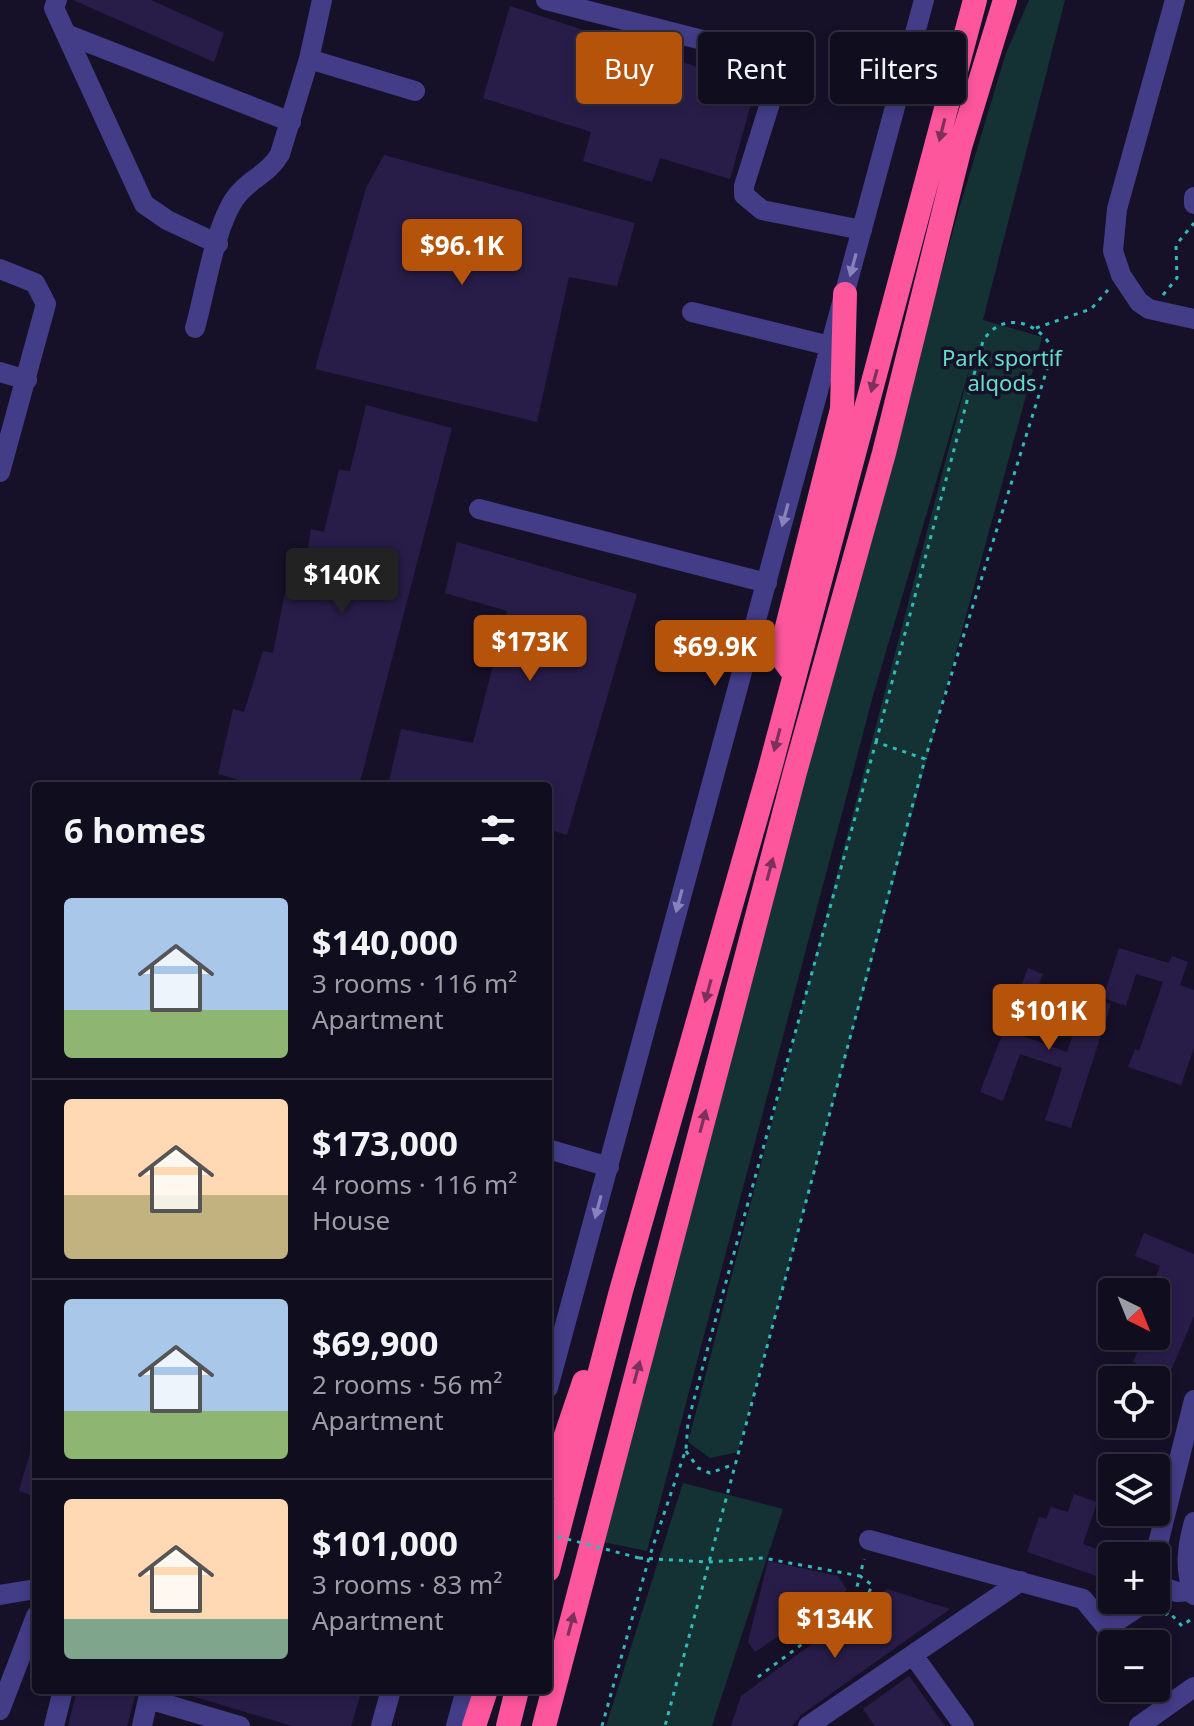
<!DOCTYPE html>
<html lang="en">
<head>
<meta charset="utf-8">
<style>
	:root { --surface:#100d1f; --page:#1e1b2c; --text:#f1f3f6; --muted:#9c9ca4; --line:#302d3d; --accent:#b45309 }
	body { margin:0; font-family:"Noto Sans",sans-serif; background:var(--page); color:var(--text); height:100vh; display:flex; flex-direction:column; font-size:30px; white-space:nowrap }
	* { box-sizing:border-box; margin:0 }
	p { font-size:26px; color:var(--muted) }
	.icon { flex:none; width:44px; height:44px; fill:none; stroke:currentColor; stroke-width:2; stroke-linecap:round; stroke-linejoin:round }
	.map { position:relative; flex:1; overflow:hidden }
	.details { position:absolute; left:32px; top:782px; width:520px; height:912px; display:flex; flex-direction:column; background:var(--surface); border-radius:8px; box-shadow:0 4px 12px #0003,0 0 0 2px var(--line) }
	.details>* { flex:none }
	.guide { position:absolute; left:576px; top:32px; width:498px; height:72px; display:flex; gap:16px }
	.needle { width:52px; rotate:137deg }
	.fabs { position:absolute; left:1098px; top:1278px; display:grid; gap:16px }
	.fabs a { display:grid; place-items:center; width:72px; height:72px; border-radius:8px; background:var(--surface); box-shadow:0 4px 12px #0003,0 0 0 2px var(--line); font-size:40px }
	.price { position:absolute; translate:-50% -68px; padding:0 18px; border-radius:8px; background:var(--accent); color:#fff; font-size:26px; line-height:52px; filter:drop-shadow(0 2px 4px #0008) }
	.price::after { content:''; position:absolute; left:50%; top:48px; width:24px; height:18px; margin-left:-12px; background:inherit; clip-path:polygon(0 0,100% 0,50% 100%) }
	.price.active { background:#222; color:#fff }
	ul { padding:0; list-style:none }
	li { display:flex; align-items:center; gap:24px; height:200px; padding:0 32px }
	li+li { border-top:2px solid var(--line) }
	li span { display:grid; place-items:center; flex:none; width:224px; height:160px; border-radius:8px; color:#555 }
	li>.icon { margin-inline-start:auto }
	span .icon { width:96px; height:96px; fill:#fffc; stroke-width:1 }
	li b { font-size:34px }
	h2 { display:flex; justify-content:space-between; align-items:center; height:96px; padding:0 32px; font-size:34px }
	.pill { padding:0 28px; border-radius:8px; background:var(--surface); box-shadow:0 4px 12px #0003,0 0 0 2px var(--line); font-size:28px; line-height:72px }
	.pill.active { background:var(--accent); color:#fff }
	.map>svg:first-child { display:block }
	.green { fill:#143233 }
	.building { fill:#281d49 }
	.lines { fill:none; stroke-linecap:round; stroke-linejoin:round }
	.path { stroke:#32b9b9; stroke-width:3; stroke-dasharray:4 6; stroke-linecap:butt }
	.minor { stroke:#433c87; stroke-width:20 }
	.highway { stroke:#fd569c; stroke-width:24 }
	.path-bridge { stroke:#32b9b9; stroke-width:3; stroke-dasharray:4 6; stroke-linecap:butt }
	.oneway { fill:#7e305d }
	.oneway2 { fill:#8983bd }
	.labels { text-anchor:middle; stroke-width:7; stroke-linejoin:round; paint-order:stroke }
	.park-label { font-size:22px; fill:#64dfc7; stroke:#161129 }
</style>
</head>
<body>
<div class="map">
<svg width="1194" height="1726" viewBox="0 0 1194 1726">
	<rect width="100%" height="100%" fill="#161129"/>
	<path class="green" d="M 1029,0 L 1065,0 L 983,320 L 1042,337 L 738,1452 L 710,1458 L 688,1442 L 972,360 L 874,692 L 647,1551 L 603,1542 L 831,677 L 959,209 L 1006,53 Z
		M 683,1483 L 783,1509 L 712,1726 L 606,1726 Z"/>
	<path class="building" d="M 73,0 L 151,0 L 224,33 L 214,62 Z
		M 510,6 L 756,86 L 730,179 L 660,158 L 652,182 L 583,161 L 591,132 L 483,98 Z
		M 384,155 L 635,223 L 617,286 L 569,277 L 537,422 L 315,369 L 366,188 Z
		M 366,405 L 452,428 L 359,786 L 259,786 L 218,774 L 233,709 L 244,712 L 263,651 L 273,653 L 285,592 L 301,594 L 311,529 L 324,532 L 339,470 L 350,471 Z
		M 457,542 L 637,594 L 567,835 L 548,829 L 548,786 L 412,786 L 389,781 L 401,729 L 473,743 L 507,611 L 445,593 Z
		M 1119,948 L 1169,963 L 1172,956 L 1188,962 L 1180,985 L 1194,990 L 1194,1048 L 1181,1085 L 1128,1067 L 1135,1049 L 1139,1051 L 1163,982 L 1136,974 L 1126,1006 L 1103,998 Z
		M 1028,968 L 1043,974 L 1020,1035 L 1067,1052 L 1086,995 L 1111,1004 L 1071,1128 L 1045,1120 L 1062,1068 L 1020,1054 L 1003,1101 L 980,1092 Z
		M 1144,1233 L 1194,1254 L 1194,1316 L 1156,1406 L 1156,1380 L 1144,1380 L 1149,1369 L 1133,1362 L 1144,1336 L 1156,1336 L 1156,1292 L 1150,1292 L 1160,1266 L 1135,1256 Z
		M 32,1446 L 36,1447 L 36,1497 L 19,1491 Z
		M 1074,1494 L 1097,1502 L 1083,1544 L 1113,1555 L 1105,1579 L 1027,1552 L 1039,1517 L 1046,1519 L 1051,1507 L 1068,1512 Z
		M 768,1561 L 838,1576 L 847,1590 L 755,1652 L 748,1642 Z
		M 887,1589 L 950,1609 L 801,1715 L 792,1726 L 731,1726 L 741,1696 Z
		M 909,1676 L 945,1726 L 875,1726 L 863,1709 Z
		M 77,1690 L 113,1690 L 135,1696 L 127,1726 L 68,1726 Z
		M 172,1690 L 362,1690 L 351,1726 L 292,1726 Z"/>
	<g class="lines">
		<path class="path" d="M 1163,295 L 1177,278 L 1176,245 L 1194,223
			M 1036,328 L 1091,309 L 1108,290
			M 876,742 L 983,341 C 1002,310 1039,321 1053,350 L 925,759
			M 686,1451 L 698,1468 L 710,1473 L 735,1464
			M 639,1558 L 708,1562 L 763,1558 L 860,1576 L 864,1559
			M 1159,1609 L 1164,1616 L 1169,1612 L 1182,1626 L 1194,1617
			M 758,1677 L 868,1595 L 872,1585 L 860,1576 L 851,1608
			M 602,1726 L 649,1558 L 686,1449 L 688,1422 L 711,1336 L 876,742 L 925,759 L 665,1726"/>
		<path class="minor" d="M 57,0 L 54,8 L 144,204 L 167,220 L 218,244
			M 546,0 L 757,54 L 773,68 L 777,81 L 744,186 L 744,195 L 762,210 L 862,230
			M 1175,0 L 1117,209 L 1113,251 L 1121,275 L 1139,302 L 1149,309 L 1194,319
			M 66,34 L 291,122
			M 309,59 L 415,91
			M 1194,197 L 1194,204
			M 0,269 L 35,283 L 46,304 L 0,472
			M 692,312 L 830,346
			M 195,328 C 205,293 215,225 236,197 C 249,179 269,174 280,154 L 309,59 L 322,0
			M 0,372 L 27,380
			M 479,509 L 767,583
			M 548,1149 L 609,1167
			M 548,1388 L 924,0
			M 1194,1522 C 1187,1547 1184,1570 1194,1595
			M 869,1540 L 1083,1599 L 1120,1644
			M 1155,1556 L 1194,1400
			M 1156,1568 L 1163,1587 L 1177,1592 L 1192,1591
			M 0,1595 L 36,1589
			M 1108,1627 L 1140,1606
			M 913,1655 L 964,1726
			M 148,1699 L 240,1726
			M 0,1710 L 36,1616
			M 54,1726 L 63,1690
			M 142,1726 L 150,1690
			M 381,1726 L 391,1690
			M 456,1726 L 466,1690
			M 808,1726 L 1021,1581
			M 1139,1726 L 1194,1687"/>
		<path class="highway" d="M 795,675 L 784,660 L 784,639 L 842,409 L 845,294
			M 548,1488 L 584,1382
			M 548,1570 L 621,1291 L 769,772 L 975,0
			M 474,1726 L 486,1690
			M 508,1726 L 517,1690
			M 544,1726 L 795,772 L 884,453 L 960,147 L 1005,0"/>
		<path class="path-bridge" d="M 548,1534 L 639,1558"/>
	</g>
	<defs><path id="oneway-solid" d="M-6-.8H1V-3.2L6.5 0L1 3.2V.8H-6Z" transform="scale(2)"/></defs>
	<g class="oneway">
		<use href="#oneway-solid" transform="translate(942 130) rotate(104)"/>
		<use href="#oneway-solid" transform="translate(874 381) rotate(105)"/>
		<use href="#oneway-solid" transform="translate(777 740) rotate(105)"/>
		<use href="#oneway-solid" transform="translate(770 869) rotate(-75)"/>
		<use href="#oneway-solid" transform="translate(708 991) rotate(105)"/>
		<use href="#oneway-solid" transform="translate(703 1121) rotate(-75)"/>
		<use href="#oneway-solid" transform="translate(637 1372) rotate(-75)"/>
		<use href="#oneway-solid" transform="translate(571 1624) rotate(-75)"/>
	</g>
	<g class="oneway2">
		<use href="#oneway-solid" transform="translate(853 265) rotate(105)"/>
		<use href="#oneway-solid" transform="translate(785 515) rotate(105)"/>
		<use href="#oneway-solid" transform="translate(679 901) rotate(105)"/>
		<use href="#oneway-solid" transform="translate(598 1207) rotate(105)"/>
	</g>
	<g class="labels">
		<g class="park-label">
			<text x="1002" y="366">Park sportif<tspan x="1002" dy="25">alqods</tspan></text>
		</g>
	</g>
</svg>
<div class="fabs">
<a><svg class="needle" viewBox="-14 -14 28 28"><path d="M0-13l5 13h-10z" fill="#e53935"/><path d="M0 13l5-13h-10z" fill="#9c9ca4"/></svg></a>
<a><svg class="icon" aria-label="locate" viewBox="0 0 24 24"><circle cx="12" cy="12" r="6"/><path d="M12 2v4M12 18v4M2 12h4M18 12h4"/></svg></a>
<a><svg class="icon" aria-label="layers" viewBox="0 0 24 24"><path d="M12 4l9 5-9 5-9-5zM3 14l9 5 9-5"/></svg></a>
<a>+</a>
<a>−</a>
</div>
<b class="price" style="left:462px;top:287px">$96.1K</b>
<b class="price active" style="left:342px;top:616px">$140K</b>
<b class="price" style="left:530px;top:683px">$173K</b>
<b class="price" style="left:715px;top:688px">$69.9K</b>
<b class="price" style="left:1049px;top:1052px">$101K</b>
<b class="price" style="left:835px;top:1660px">$134K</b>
<div class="guide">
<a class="pill active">Buy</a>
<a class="pill">Rent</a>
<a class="pill">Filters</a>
</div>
<section class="details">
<h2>6 homes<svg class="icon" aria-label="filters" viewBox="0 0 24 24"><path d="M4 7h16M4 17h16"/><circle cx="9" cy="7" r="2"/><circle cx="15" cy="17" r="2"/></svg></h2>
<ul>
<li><span style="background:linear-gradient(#a9c7e8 70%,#8fb573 0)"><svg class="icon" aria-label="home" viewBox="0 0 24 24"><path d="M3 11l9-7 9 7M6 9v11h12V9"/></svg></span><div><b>$140,000</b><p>3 rooms · 116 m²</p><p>Apartment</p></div></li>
<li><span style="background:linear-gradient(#ffd9b3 60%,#c2b280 0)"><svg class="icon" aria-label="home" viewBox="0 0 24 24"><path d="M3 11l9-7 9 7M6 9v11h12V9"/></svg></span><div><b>$173,000</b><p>4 rooms · 116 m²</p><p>House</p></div></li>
<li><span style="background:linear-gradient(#a9c7e8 70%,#8fb573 0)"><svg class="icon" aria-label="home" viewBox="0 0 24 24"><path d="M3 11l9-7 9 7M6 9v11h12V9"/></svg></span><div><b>$69,900</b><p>2 rooms · 56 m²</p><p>Apartment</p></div></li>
<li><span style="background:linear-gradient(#ffd9b3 75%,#7fa58c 0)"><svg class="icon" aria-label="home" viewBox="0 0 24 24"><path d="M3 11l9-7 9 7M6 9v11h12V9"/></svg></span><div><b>$101,000</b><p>3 rooms · 83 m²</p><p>Apartment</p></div></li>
</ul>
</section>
</div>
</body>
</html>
